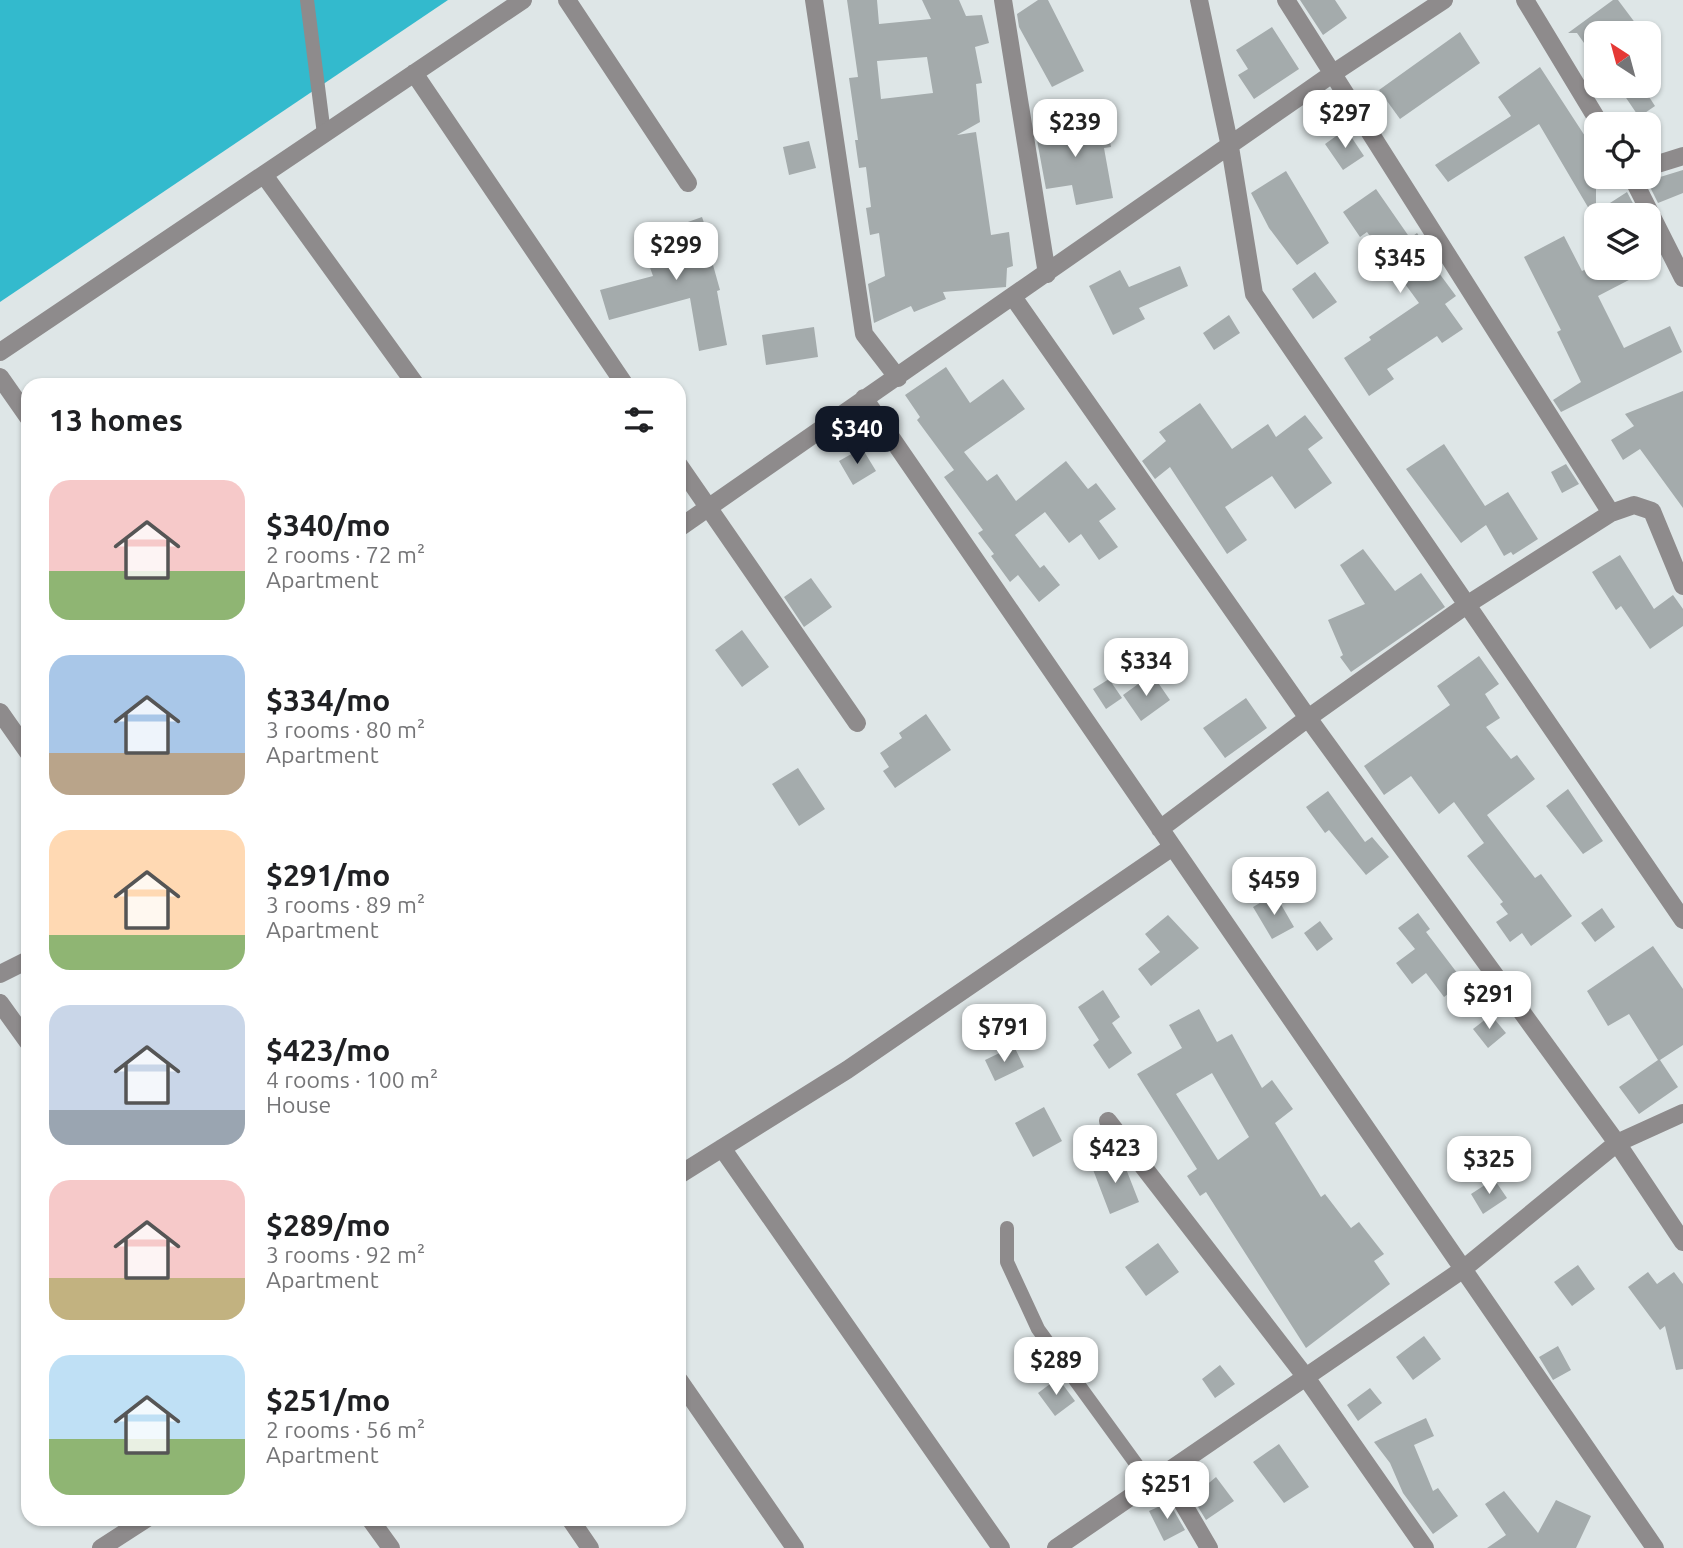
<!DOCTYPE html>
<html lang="en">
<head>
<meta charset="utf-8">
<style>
	:root { --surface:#fff; --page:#f6f6f6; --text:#202124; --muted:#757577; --accent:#111827 }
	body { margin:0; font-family:Ubuntu,sans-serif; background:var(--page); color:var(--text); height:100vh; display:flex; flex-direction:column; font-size:26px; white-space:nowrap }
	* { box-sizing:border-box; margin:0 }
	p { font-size:23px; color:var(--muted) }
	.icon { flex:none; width:38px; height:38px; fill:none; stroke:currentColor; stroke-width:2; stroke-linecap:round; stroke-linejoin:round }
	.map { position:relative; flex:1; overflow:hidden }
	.details { position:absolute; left:21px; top:378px; width:665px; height:1148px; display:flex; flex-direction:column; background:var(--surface); border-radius:21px; box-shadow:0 2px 5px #0004 }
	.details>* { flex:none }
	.needle { width:46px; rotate:324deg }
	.buttons { position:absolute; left:1584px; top:21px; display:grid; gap:14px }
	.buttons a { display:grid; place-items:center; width:77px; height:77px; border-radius:14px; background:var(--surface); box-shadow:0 2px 5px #0004; font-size:35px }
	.price { position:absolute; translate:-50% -60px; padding:0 16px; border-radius:14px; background:#fff; color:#222; font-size:23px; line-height:46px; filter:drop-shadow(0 2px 4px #0008) }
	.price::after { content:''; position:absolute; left:50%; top:42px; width:21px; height:16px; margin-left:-10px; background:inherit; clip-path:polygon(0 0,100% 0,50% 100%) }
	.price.active { background:var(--accent); color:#fff }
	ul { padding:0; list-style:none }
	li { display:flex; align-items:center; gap:21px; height:175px; padding:0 28px }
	li span { display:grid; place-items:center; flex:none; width:196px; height:140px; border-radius:21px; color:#555 }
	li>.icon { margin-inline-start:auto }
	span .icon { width:84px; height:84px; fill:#fffc; stroke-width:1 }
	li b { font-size:30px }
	h2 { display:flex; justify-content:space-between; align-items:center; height:84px; padding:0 28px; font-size:30px }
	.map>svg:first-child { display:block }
	.forest { fill:#33bacd }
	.building { fill:#a4abac; fill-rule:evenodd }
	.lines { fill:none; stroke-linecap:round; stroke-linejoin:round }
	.lane { stroke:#8e8b8c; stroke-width:14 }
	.street { stroke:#8e8b8c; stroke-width:18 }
</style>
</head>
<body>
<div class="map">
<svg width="1683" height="1548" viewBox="0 0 1683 1548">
	<rect width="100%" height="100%" fill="#dee6e7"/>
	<path class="forest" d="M 0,0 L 448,0 L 0,302 Z"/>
	<path class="building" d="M 847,0 L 877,0 L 879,24 L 931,19 L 922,0 L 959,0 L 966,16 L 982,15 L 989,43 L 975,47 L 982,83 L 976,84 L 980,122 L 957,135 L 976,132 L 991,235 L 1009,232 L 1013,266 L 1007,268 L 1006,287 L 943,292 L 946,299 L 914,312 L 911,306 L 874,323 L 868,284 L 885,276 L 879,233 L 870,235 L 866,208 L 871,207 L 866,167 L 859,168 L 855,140 L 858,140 L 849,78 L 858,77 ZM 927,57 L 933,93 L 881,99 L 877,61 Z
		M 1038,0 L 1048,0 L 1084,71 L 1052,87 L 1019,27 L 1017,14 Z
		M 1300,0 L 1335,0 L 1347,18 L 1323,35 Z
		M 1613,0 L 1618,0 L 1636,24 L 1622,33 L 1596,33 L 1596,60 L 1577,33 L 1568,33 Z
		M 1272,27 L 1299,69 L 1254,99 L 1238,75 L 1248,69 L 1236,50 Z
		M 1460,32 L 1480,63 L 1400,119 L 1379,90 Z
		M 1540,67 L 1596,153 L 1596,212 L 1627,192 L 1637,211 L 1626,215 L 1596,215 L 1596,220 L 1590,215 L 1592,214 L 1539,124 L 1448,182 L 1435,165 L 1511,116 L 1498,97 Z
		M 1618,86 L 1642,86 L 1655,106 L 1639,117 Z
		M 1079,117 L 1080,129 L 1107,124 L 1111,147 L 1104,148 L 1113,198 L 1076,205 L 1072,185 L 1046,189 L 1034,124 Z
		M 1648,123 L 1661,151 L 1648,155 Z
		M 1346,129 L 1364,156 L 1343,170 L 1325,144 Z
		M 809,141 L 816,168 L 789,175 L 783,147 Z
		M 1683,170 L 1683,193 L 1658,203 L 1647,181 Z
		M 1286,171 L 1329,243 L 1297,265 L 1269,228 L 1251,193 Z
		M 1376,189 L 1410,238 L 1417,233 L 1440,265 L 1436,269 L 1456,296 L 1445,304 L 1463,329 L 1442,343 L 1437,336 L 1387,369 L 1394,379 L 1369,396 L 1344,358 L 1371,340 L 1369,337 L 1419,303 L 1367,232 L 1360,237 L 1343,212 Z
		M 702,217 L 712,246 L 708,247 L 720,290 L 717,291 L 727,345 L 699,351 L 690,298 L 609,320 L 600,290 L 653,276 L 640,239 Z
		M 1564,236 L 1582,271 L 1588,268 L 1652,268 L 1598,296 L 1624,348 L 1670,326 L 1682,352 L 1561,412 L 1553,400 L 1581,382 L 1557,332 L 1561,330 L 1524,257 Z
		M 1180,266 L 1188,286 L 1139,308 L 1145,319 L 1113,335 L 1089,286 L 1120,270 L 1129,287 Z
		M 1315,272 L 1337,302 L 1313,319 L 1292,289 Z
		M 1229,315 L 1240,333 L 1214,350 L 1203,333 Z
		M 814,327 L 818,357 L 766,365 L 762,335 Z
		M 946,367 L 970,403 L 1003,379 L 1025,409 L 964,452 L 987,481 L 997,474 L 1016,501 L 1066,461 L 1088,489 L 1096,483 L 1116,509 L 1099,521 L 1118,547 L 1099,560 L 1081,534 L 1069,543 L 1045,512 L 1015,535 L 1040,568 L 1044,565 L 1060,585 L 1039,602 L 1018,575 L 1010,582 L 991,556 L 994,554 L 978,533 L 983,530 L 944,477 L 954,470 L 917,420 L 920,417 L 905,395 Z
		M 1683,391 L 1683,508 L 1640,449 L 1623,460 L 1611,440 L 1634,426 L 1625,414 Z
		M 1200,403 L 1232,449 L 1268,424 L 1276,437 L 1305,415 L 1323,438 L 1308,449 L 1332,483 L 1295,509 L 1272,476 L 1225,507 L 1247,540 L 1227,554 L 1170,467 L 1155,479 L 1142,461 L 1166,441 L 1159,432 Z
		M 1444,444 L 1485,506 L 1508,492 L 1538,539 L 1513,555 L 1511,552 L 1504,556 L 1486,525 L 1461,543 L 1406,469 Z
		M 862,448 L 876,471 L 853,485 L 839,461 Z
		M 1566,464 L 1579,484 L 1562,493 L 1551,472 Z
		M 1363,549 L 1395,591 L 1421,573 L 1445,607 L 1351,672 L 1340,657 L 1343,655 L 1328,620 L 1365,604 L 1340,565 Z
		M 1620,555 L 1654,609 L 1673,595 L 1683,609 L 1683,626 L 1650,649 L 1621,606 L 1616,610 L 1592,572 Z
		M 811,578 L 832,607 L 804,627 L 784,597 Z
		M 742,630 L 769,667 L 742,687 L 715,650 Z
		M 1479,656 L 1499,684 L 1485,694 L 1500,718 L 1486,727 L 1511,759 L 1517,755 L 1535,779 L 1487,815 L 1535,878 L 1541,874 L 1572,916 L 1531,946 L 1522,933 L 1510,942 L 1496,922 L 1508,914 L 1500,904 L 1503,902 L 1467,856 L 1484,843 L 1454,802 L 1439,814 L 1411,776 L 1384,795 L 1364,766 L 1450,705 L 1437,686 Z
		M 1152,674 L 1170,700 L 1141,721 L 1123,695 Z
		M 1109,679 L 1122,698 L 1106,709 L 1093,689 Z
		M 1246,698 L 1267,728 L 1225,758 L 1203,728 Z
		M 926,714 L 951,750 L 895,788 L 883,771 L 889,767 L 880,753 L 902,738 L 899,733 Z
		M 798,768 L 825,809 L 799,826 L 772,784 Z
		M 1568,789 L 1603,841 L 1583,854 L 1546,806 Z
		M 1328,791 L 1365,842 L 1372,837 L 1389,857 L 1366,875 L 1329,830 L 1325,833 L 1306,807 Z
		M 1275,894 L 1294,927 L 1272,939 L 1253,907 Z
		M 1602,908 L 1615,927 L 1595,942 L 1581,923 Z
		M 1418,913 L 1430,929 L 1426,932 L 1464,982 L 1444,997 L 1426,973 L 1412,984 L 1396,963 L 1415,949 L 1398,928 Z
		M 1168,915 L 1199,948 L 1151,986 L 1138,969 L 1160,952 L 1145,934 Z
		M 1320,921 L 1333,939 L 1317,951 L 1304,933 Z
		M 1653,946 L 1683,989 L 1683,1045 L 1660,1060 L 1678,1087 L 1639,1114 L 1619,1087 L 1658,1060 L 1629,1014 L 1608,1026 L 1587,991 Z
		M 1103,990 L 1120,1017 L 1112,1023 L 1132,1053 L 1109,1069 L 1093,1045 L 1099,1040 L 1078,1007 Z
		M 1199,1009 L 1217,1042 L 1232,1034 L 1262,1088 L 1272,1080 L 1293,1109 L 1275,1123 L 1321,1197 L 1325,1194 L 1351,1228 L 1359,1222 L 1384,1254 L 1374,1261 L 1390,1284 L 1306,1348 L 1206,1192 L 1200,1196 L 1187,1176 L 1197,1169 L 1137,1074 L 1182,1048 L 1169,1025 ZM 1212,1073 L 1249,1137 L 1218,1160 L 1176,1094 Z
		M 1491,1015 L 1506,1033 L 1488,1048 L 1473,1029 Z
		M 1014,1046 L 1024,1067 L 995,1081 L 985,1060 Z
		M 1044,1107 L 1062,1141 L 1033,1157 L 1015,1123 Z
		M 1121,1156 L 1139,1202 L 1110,1214 L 1092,1167 Z
		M 1494,1179 L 1507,1198 L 1483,1214 L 1471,1194 Z
		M 1158,1243 L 1179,1272 L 1146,1296 L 1125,1267 Z
		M 1578,1265 L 1595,1289 L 1572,1306 L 1554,1282 Z
		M 1648,1272 L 1657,1284 L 1674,1272 L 1683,1284 L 1683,1369 L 1676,1370 L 1665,1326 L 1660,1330 L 1628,1287 Z
		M 1424,1336 L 1441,1359 L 1413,1380 L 1396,1357 Z
		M 1558,1346 L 1571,1370 L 1553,1380 L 1539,1357 Z
		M 1220,1365 L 1235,1384 L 1215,1398 L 1202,1379 Z
		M 1058,1378 L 1075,1401 L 1055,1416 L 1038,1393 Z
		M 1370,1388 L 1382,1403 L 1358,1421 L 1347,1405 Z
		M 1426,1418 L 1434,1436 L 1414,1445 L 1433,1491 L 1438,1488 L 1458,1516 L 1433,1534 L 1403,1493 L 1390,1463 L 1374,1442 Z
		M 1279,1444 L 1309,1487 L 1284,1503 L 1253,1462 Z
		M 1216,1477 L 1234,1501 L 1206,1520 L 1192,1497 Z
		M 1504,1491 L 1538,1533 L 1556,1500 L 1591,1516 L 1576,1548 L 1487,1548 L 1506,1535 L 1485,1504 Z
		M 1169,1502 L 1185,1530 L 1164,1541 L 1149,1511 Z"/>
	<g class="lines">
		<path class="lane" d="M 307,0 L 324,134
			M 1007,1228 L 1007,1262 L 1038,1329 L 1150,1483"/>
		<path class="street" d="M 567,0 L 688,183
			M 814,0 L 864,334 L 898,378
			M 1003,0 L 1047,274
			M 1199,0 L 1230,147 L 1254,294 L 1683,920
			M 1286,0 L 1611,513
			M 1525,0 L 1600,124
			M 414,73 L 625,385
			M 1648,167 L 1683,156
			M 264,175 L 416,385
			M 1632,177 L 1683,278
			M 1013,297 L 1308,718 L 1617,1143 L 1683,1242
			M 0,352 L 523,0
			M 0,377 L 28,417
			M 864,398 L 1655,1548
			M 679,465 L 857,723
			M 679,528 L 1332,74 L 1444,0
			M 0,712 L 28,752
			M 1160,829 L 1308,718 L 1468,604 L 1611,513 L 1634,505 L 1652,511 L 1683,586
			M 0,974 L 28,960
			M 0,1003 L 28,1042
			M 1108,1121 L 1305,1376 L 1425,1548
			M 722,1148 L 1001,1548
			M 679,1175 L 847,1070 L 1171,848
			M 679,1380 L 795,1548
			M 1165,1473 L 1209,1548
			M 370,1519 L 391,1548
			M 570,1519 L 590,1548
			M 101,1548 L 146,1519
			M 1056,1548 L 1462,1270 L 1617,1143 L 1683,1113"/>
	</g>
</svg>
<div class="buttons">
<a><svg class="needle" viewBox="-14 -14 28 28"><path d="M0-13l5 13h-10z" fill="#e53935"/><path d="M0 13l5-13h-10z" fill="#757577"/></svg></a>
<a><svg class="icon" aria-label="locate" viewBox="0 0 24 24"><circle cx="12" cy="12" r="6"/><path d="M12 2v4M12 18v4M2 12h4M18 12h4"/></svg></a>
<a><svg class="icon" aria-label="layers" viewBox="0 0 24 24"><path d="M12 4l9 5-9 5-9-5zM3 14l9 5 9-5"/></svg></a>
</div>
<b class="price" style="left:1345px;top:150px">$297</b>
<b class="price" style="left:1075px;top:159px">$239</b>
<b class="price" style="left:676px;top:282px">$299</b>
<b class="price" style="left:1400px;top:295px">$345</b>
<b class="price active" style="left:857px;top:466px">$340</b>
<b class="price" style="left:1146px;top:698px">$334</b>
<b class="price" style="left:1274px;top:917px">$459</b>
<b class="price" style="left:1489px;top:1031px">$291</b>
<b class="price" style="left:1004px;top:1064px">$791</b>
<b class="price" style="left:1115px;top:1185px">$423</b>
<b class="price" style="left:1489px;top:1196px">$325</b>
<b class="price" style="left:1056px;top:1397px">$289</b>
<b class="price" style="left:1167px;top:1521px">$251</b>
<section class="details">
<h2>13 homes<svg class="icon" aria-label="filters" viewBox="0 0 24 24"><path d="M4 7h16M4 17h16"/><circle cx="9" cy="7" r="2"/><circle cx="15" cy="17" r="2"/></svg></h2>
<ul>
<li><span style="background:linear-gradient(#f6c9c9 65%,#8fb573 0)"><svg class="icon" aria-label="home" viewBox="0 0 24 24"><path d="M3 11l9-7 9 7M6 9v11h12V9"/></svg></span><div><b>$340/mo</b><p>2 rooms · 72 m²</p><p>Apartment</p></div></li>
<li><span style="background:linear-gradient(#a9c7e8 70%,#b9a48a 0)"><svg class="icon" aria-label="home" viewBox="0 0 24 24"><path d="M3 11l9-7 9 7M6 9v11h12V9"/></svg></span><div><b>$334/mo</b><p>3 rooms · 80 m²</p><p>Apartment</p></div></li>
<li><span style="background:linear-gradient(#ffd9b3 75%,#8fb573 0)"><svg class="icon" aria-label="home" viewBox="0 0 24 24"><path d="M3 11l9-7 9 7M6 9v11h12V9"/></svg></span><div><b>$291/mo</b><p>3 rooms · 89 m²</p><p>Apartment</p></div></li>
<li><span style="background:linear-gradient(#c9d6e8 75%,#9aa5b1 0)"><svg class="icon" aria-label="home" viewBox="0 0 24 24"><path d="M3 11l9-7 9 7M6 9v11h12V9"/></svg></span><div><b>$423/mo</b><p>4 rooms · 100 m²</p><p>House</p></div></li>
<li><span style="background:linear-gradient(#f6c9c9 70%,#c2b280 0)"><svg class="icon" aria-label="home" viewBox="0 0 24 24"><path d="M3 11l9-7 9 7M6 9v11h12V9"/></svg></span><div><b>$289/mo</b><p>3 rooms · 92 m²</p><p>Apartment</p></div></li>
<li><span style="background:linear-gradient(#bfe0f5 60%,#8fb573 0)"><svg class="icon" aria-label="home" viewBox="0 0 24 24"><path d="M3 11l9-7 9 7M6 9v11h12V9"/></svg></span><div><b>$251/mo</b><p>2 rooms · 56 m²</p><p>Apartment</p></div></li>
</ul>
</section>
</div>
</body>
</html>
